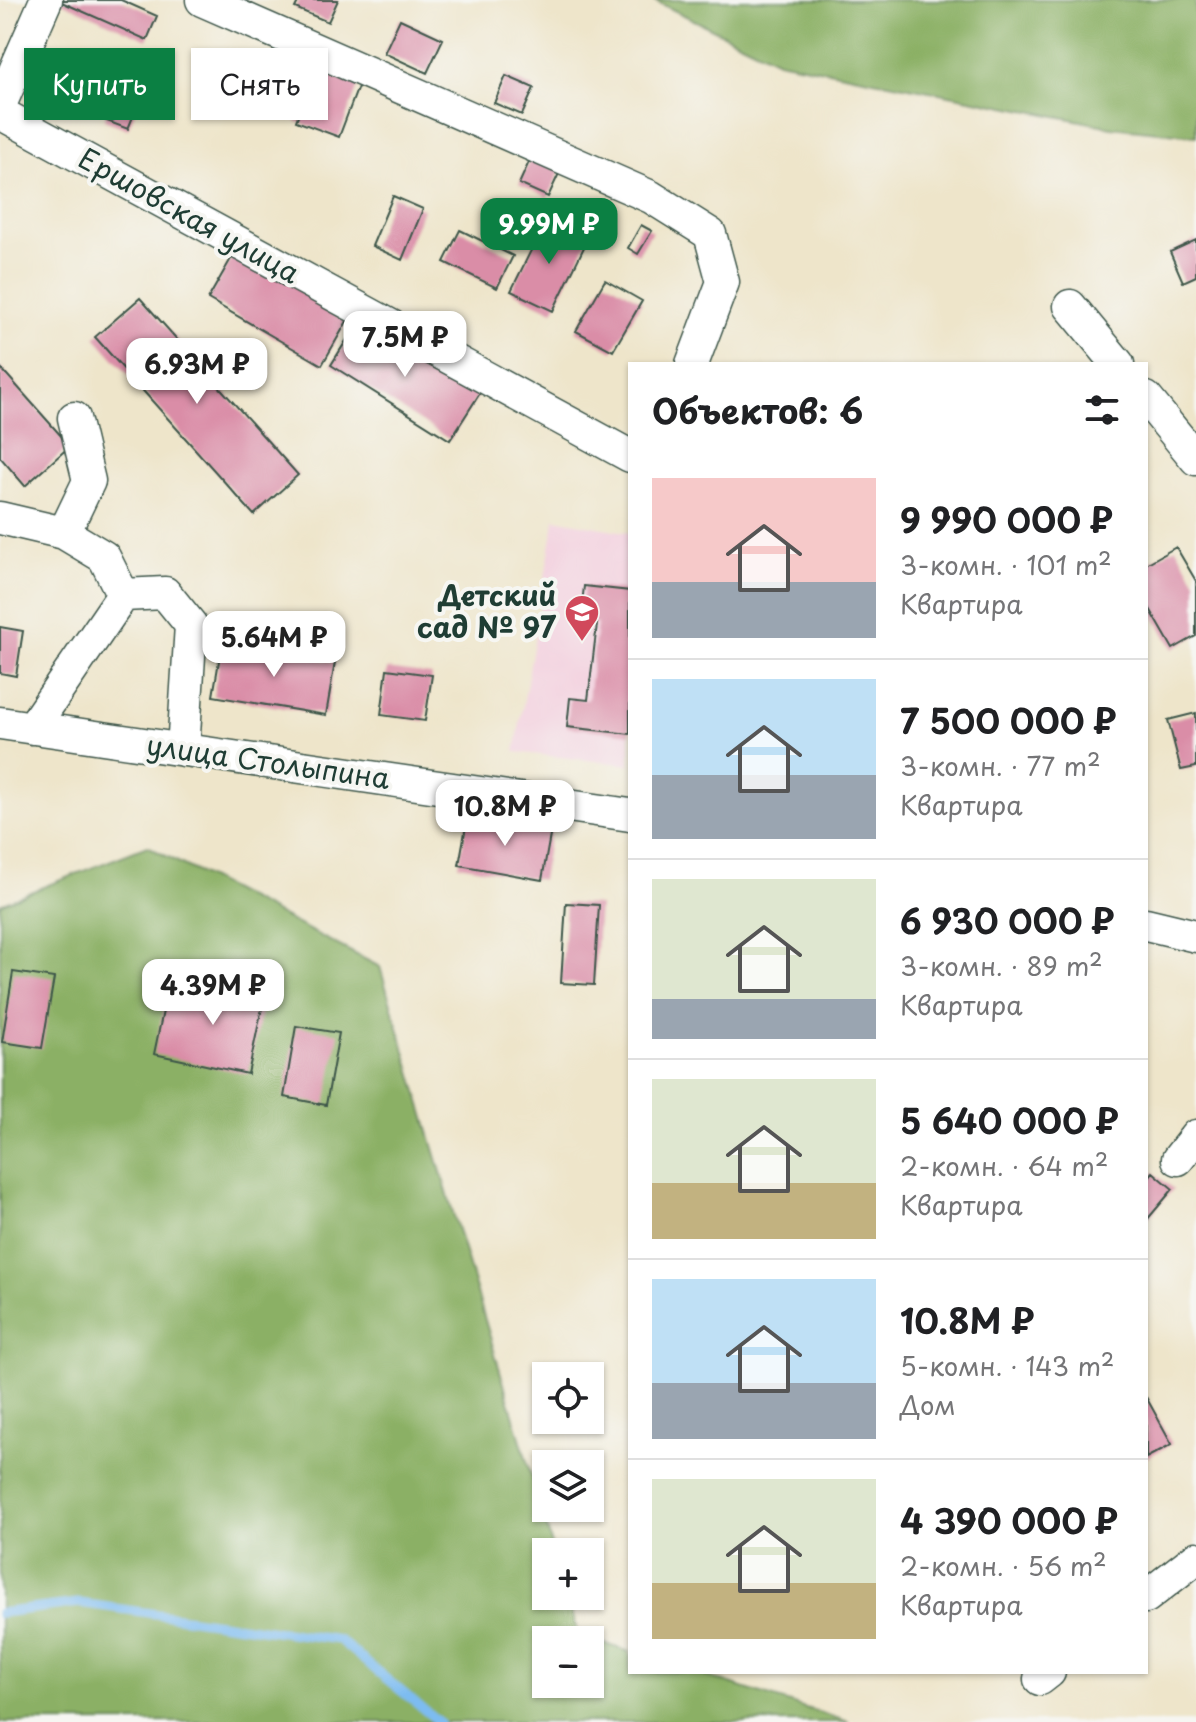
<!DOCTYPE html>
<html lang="ru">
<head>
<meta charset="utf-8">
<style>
	:root { --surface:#fff; --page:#f6f6f6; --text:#202124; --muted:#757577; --line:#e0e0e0; --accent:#0b8043 }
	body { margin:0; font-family:"Playpen Sans",sans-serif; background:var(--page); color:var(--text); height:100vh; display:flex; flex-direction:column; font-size:30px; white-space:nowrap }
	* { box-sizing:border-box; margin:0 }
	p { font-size:26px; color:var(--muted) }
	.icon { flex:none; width:44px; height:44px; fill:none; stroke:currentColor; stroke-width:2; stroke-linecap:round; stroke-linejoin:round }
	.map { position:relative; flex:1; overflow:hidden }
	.details { position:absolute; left:628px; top:362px; width:520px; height:1312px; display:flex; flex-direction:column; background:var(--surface); border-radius:0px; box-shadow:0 2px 6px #0004 }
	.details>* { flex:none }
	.guide { position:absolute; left:24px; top:48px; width:484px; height:72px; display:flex; gap:16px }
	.fabs { position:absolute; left:532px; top:1362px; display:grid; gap:16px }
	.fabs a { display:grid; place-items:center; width:72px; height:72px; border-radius:0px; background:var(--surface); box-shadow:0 2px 6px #0004; font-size:40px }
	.price { position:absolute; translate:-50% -68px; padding:0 18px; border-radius:16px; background:#fff; color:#222; font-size:26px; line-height:52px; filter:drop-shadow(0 2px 4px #0008) }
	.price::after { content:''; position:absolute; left:50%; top:48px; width:24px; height:18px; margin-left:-12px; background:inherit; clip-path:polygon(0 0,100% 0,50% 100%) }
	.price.current { background:var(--accent); color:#fff }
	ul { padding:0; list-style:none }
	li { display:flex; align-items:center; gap:24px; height:200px; padding:0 24px }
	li+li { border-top:2px solid var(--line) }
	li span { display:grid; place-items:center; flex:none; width:224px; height:160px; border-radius:0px; color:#555 }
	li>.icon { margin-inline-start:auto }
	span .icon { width:96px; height:96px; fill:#fffc; stroke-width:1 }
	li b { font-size:34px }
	h2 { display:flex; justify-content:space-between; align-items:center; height:96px; padding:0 24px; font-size:34px }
	.pill { padding:0 28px; border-radius:0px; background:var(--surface); box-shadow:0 2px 6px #0004; font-size:28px; line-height:72px }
	.pill.current { background:var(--accent); color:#fff }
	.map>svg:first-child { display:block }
	.built { fill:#f3cfde }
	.forest { fill:#8bb065; stroke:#55764c; stroke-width:2; fill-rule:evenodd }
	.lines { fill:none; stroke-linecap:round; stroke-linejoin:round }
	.stream { stroke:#7dbcf1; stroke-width:9 }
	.building { fill:#da8da7 }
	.minor-casing { stroke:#3e564a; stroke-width:35 }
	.minor { stroke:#fff; stroke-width:32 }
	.labels { text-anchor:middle; stroke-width:8; stroke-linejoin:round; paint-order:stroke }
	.street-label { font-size:28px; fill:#1f3d34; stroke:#f6f6f2 }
	.poi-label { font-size:28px; font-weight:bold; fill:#1f3d34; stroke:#f6f6f2; text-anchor:end }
</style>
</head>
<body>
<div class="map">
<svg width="1196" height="1722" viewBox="0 0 1196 1722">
	<rect width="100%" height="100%" fill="#f6f6f2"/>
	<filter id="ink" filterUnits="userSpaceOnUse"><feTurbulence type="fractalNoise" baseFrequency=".0125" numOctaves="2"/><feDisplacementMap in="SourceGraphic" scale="16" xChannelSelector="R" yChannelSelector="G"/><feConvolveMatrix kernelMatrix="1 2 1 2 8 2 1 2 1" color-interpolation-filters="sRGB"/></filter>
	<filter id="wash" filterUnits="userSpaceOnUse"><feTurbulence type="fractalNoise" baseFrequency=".006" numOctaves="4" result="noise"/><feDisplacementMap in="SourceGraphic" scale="32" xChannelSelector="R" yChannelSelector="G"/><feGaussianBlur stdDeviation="1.8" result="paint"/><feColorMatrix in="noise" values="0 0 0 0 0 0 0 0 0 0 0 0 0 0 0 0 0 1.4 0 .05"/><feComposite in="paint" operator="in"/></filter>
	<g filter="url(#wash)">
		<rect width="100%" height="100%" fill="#eee5ca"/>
		<path class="built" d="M 555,519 L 630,533 L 630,765 L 515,752 Z"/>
		<path class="forest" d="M 653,0 L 1196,0 L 1196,136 L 1111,127 L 778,61 Z
			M 147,846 L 380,967 L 554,1552 L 546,1552 L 546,1596 L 567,1596 L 579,1635 L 630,1652 L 630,1672 L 693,1672 L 849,1722 L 0,1722 L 0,904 ZM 546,1640 L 590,1640 L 590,1684 L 546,1684 Z"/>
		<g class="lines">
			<path class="stream" d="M 0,1613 L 79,1603 L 339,1640 L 439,1722"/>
		</g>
		<g id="blocks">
			<path class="building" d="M 57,0 L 121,0 L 157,16 L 147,40 Z
				M 299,0 L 338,0 L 328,22 L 295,8 Z
				M 400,19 L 443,39 L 427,73 L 384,53 Z
				M 316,68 L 359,84 L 339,137 L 296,121 Z
				M 62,71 L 93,83 L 84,105 L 53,92 Z
				M 506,76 L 534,88 L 522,115 L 494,103 Z
				M 114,93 L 139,102 L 128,129 L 104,120 Z
				M 533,153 L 562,167 L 548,197 L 519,184 Z
				M 393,196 L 423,209 L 402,260 L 372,246 Z
				M 546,220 L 587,241 L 553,311 L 511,291 Z
				M 641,225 L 652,231 L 638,254 L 628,248 Z
				M 460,230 L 513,256 L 497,288 L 444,262 Z
				M 1196,240 L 1196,276 L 1183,282 L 1170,252 Z
				M 236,250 L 350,316 L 322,365 L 208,299 Z
				M 605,280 L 642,301 L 613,351 L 576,331 Z
				M 140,298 L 298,475 L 254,515 L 95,337 Z
				M 361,317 L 480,393 L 450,440 L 331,365 Z
				M 0,367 L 70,446 L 25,486 L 0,457 Z
				M 1176,547 L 1196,581 L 1196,636 L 1173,649 L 1146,602 L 1146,564 Z
				M 584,586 L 630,591 L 630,734 L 567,727 L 570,698 L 588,700 L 597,624 L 580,622 Z
				M 0,627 L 23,631 L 16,676 L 0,673 Z
				M 222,643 L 335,662 L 326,715 L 213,696 Z
				M 387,669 L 432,675 L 425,721 L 381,715 Z
				M 1196,713 L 1196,767 L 1181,770 L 1168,720 Z
				M 468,815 L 551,830 L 542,880 L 459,865 Z
				M 566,903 L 599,905 L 594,985 L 561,983 Z
				M 13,972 L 54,978 L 42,1048 L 2,1042 Z
				M 217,978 L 266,989 L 248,1074 L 154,1054 L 167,992 L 212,1001 Z
				M 296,1026 L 339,1033 L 326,1105 L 284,1097 Z
				M 1153,1172 L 1173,1189 L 1146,1221 L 1146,1181 Z
				M 1146,1397 L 1172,1444 L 1146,1458 Z"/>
		</g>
	</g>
	<g filter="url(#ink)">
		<use href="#blocks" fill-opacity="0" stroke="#3e564a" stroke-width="2"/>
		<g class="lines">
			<g class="minor-casing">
				<path id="minor" d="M 202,0 L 651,197 L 710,234 L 723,282 L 692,364
					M 0,105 L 46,0
					M 0,113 L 630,456
					M 1070,306 L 1118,364
					M 1146,398 L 1196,459
					M 0,518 L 64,533 L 104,557 L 123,595 L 32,728
					M 64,533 L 89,481 L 74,418
					M 123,595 L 165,593 L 191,625 L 183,750
					M 0,723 L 630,815
					M 1146,924 L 1196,936
					M 1178,1159 L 1196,1136
					M 1146,1597 L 1196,1558
					M 1040,1679 L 1049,1672"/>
			</g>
			<use href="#minor" class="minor"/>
		</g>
	</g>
	<defs>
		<g id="school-pin" transform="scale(1.8)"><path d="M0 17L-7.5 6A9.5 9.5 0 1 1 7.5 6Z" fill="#d1495b" stroke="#f6f6f2"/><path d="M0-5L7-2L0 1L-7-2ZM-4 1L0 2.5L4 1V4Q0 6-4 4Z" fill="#fff"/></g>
	</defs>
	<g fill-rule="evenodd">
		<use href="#school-pin" x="582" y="612"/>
	</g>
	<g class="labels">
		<g class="street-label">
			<text transform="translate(189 216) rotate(29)" y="10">Ершовская улица</text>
			<text transform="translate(268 762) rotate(8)" y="10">улица Столыпина</text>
		</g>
		<g class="poi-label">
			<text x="556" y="606">Детский<tspan x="556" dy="32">сад № 97</tspan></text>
		</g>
	</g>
</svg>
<div class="fabs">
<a><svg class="icon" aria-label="locate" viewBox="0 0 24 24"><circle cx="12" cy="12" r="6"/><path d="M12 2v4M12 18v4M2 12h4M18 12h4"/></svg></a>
<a><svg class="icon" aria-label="layers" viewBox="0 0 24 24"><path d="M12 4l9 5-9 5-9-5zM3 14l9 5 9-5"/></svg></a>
<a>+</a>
<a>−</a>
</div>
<b class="price current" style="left:549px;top:266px">9.99M ₽</b>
<b class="price" style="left:405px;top:379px">7.5M ₽</b>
<b class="price" style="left:197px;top:406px">6.93M ₽</b>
<b class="price" style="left:274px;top:679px">5.64M ₽</b>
<b class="price" style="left:505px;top:848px">10.8M ₽</b>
<b class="price" style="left:213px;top:1027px">4.39M ₽</b>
<div class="guide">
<a class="pill current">Купить</a>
<a class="pill">Снять</a>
</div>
<section class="details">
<h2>Объектов: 6<svg class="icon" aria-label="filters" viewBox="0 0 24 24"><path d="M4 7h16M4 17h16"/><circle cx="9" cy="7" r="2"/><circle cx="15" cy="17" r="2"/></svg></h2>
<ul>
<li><span style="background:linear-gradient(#f6c9c9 65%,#9aa5b1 0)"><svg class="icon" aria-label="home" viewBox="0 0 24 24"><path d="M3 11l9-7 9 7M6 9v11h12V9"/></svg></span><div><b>9 990 000 ₽</b><p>3-комн. · 101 m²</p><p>Квартира</p></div></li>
<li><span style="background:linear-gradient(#bfe0f5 60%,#9aa5b1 0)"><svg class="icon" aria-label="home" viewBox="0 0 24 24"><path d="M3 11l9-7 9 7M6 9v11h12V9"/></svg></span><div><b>7 500 000 ₽</b><p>3-комн. · 77 m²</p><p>Квартира</p></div></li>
<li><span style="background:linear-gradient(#dfe7d0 75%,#9aa5b1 0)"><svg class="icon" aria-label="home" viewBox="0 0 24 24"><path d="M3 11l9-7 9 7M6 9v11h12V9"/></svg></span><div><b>6 930 000 ₽</b><p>3-комн. · 89 m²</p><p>Квартира</p></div></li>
<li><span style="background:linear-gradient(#dfe7d0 65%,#c2b280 0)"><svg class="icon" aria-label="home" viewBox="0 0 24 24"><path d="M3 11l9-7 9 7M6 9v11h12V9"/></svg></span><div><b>5 640 000 ₽</b><p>2-комн. · 64 m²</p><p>Квартира</p></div></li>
<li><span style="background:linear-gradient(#bfe0f5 65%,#9aa5b1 0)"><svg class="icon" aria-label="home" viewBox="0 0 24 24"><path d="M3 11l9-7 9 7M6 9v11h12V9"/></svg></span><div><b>10.8M ₽</b><p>5-комн. · 143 m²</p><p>Дом</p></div></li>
<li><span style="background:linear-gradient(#dfe7d0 65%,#c2b280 0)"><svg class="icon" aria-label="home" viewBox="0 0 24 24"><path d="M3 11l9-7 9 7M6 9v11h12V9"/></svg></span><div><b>4 390 000 ₽</b><p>2-комн. · 56 m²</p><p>Квартира</p></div></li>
</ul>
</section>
</div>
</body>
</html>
